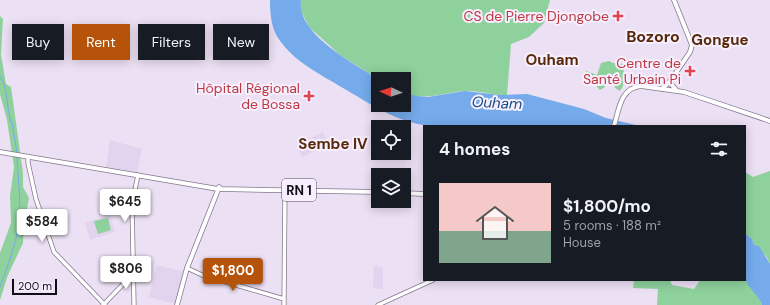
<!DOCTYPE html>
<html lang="en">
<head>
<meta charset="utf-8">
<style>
	:root { --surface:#171b24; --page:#242831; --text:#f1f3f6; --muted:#9ea1a6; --line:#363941; --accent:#b45309 }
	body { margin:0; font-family:"DM Sans",sans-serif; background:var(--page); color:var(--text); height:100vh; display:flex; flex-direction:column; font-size:15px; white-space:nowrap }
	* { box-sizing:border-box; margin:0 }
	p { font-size:13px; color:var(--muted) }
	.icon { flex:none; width:22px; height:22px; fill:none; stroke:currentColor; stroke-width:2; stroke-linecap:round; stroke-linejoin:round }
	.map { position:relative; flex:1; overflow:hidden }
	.sheet { position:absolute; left:423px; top:125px; width:323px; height:156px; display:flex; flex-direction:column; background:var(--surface); border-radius:0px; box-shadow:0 2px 10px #0003 }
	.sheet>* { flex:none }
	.hud { position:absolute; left:12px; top:24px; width:351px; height:36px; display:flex; gap:8px }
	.needle { width:26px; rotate:273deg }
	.buttons { position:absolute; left:371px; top:72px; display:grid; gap:8px }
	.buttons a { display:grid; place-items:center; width:40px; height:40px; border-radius:0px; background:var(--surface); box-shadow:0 2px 10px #0003; font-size:20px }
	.scale { position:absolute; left:12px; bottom:10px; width:45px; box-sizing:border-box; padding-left:4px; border:2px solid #110d14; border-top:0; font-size:11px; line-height:14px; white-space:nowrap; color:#110d14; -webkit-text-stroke:3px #f7eefe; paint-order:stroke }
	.price { position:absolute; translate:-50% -34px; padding:0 9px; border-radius:4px; background:#fff; color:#222; font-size:13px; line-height:26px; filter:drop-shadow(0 1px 2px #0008) }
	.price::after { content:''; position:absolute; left:50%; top:24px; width:12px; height:9px; margin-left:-6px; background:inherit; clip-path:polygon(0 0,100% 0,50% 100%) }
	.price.active { background:var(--accent); color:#fff }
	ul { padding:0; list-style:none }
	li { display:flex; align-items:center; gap:12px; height:100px; padding:0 16px }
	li+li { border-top:1px solid var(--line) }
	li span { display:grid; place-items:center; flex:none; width:112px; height:80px; border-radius:0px; color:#555 }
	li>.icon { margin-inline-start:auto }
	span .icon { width:48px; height:48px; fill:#fffc; stroke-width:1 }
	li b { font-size:17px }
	h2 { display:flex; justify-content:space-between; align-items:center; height:48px; padding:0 16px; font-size:17px }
	.pill { padding:0 14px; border-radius:0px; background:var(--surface); box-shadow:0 2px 10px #0003; font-size:14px; line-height:36px }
	.pill.active { background:var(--accent); color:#fff }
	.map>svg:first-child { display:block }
	.built { fill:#e2d3ee }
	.green { fill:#8ed19d }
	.water { fill:#75abeb }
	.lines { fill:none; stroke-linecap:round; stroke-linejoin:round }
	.stream { stroke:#75abeb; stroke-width:1 }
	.secondary-casing { stroke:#83788b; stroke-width:5 }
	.primary-casing { stroke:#83788b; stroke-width:5.5 }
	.secondary { stroke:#fff; stroke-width:3.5 }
	.primary { stroke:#fff; stroke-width:4 }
	.health-dot { fill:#e0444e; stroke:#f7eefe; stroke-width:1.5 }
	.labels { text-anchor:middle; stroke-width:4; stroke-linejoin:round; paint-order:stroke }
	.shield { fill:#f7eefe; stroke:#56505a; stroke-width:1 }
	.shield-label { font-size:13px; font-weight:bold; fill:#110d14 }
	.health-label { font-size:14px; fill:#be3a42; stroke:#f7eefe; text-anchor:end }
	.neighbourhood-label { font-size:15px; font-weight:bold; fill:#572908; stroke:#f7eefe }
	.water-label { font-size:15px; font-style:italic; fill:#154b86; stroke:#f7eefe }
	.quarter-label { font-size:16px; font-weight:bold; fill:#572908; stroke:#f7eefe }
</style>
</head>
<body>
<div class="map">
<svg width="770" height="305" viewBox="0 0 770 305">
	<rect width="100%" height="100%" fill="#ece0f4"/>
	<path class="built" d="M 323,132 L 329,144 L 302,157 L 296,145 Z
		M 110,140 L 142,149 L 137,172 L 106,167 Z
		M 110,215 L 115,232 L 90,240 L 85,223 Z
		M 157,265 L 184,272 L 176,304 L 149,297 Z
		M 374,266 L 383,267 L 383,289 L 373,288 Z"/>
	<path class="green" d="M 301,0 L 550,0 L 544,23 L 529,37 L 511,44 L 507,95 C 494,96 482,91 470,91 C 447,91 426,102 404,93 L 404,79 L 378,79 L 340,55 L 309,27 L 300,9 Z
		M 0,16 L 3,19 L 1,55 L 6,84 L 11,87 L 23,173 L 23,187 L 29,198 L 24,224 L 23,243 L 8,275 L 0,300 L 0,253 L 11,223 L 10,196 L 14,167 L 7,120 L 0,94 Z
		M 609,61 L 613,63 L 624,64 L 623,86 L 620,91 L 615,88 L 613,76 L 608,75 L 605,80 L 605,87 L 600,90 L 597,87 L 594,80 L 586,75 L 586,71 L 597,75 L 601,63 Z
		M 770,171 L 770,264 L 766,256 L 754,245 L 752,239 L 745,233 L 745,172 L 753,177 Z
		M 108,218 L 111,230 L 98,234 L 94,221 Z
		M 745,279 C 750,288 759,296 762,305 L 657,305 L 658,289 L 633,288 L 634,280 L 670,280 L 672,285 L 694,289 L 700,280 Z"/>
	<path class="water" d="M 270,0 L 301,0 C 296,34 354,63 378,79 L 378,105 L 404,105 L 404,93 L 417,96 L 428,97 L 465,91 L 500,95 L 527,94 L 584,109 L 606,118 L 640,126 L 466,126 L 463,125 C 450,125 436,128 423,125 C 393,120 369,103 343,88 C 320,74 294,62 278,38 C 271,27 270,13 270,0 Z
		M 745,233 L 752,239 L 754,245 L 759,246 L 770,264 L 770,305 L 762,305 C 759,296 750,290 746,281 C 742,273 745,243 745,233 Z"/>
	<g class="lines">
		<path class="stream" d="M 0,76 C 9,91 6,107 11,122
			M 12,122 L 17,153
			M 0,287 C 7,269 17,241 19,222 C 21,200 18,178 17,157"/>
		<g class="secondary-casing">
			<path id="secondary" d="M 28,157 L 28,163 L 36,199 L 54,252 L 105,305
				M 187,268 L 202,275 L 284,299
				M 103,305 L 133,274
				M 134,305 L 132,204 L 138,175
				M 284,305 L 285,190
				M 378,305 L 433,280"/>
		</g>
		<g class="primary-casing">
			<path id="primary" d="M 674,0 L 692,45 L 690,52 L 671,80 L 671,84 L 677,91
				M 662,89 L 671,80
				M 614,126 C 619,110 620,88 641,86 L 684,92 L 770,121
				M 0,152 L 218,189 L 219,187 L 221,189 L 378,192
				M 404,193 L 424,194
				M 177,305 L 187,268 L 218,190"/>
		</g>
		<use href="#secondary" class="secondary"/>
		<use href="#primary" class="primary"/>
	</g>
	<g class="health-dot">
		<path d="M616 10h4v4h4v4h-4v4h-4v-4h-4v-4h4z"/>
		<path d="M688 65h4v4h4v4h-4v4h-4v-4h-4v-4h4z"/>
		<path d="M307 90h4v4h4v4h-4v4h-4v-4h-4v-4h4z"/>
	</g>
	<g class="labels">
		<rect class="shield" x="282" y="179" width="34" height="22" rx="3"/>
		<g class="shield-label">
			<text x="299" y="195">RN 1</text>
		</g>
		<g class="health-label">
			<text x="609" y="21">CS de Pierre Djongobe</text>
			<text x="681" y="68">Centre de<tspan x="681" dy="16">Santé Urbain Pi</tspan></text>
			<text x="300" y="93">Hôpital Régional<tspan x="300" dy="16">de Bossa</tspan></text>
		</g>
		<g class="neighbourhood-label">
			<text x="720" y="45">Gongue</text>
			<text x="552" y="65">Ouham</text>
			<text x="333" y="149">Sembe IV</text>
		</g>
		<g class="water-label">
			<text transform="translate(497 103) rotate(3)" y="5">Ouham</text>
		</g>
		<g class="quarter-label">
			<text x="653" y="42">Bozoro</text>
		</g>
	</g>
</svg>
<div class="buttons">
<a><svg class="needle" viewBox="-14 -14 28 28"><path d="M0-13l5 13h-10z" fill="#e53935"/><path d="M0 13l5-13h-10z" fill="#9ea1a6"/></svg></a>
<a><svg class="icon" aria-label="locate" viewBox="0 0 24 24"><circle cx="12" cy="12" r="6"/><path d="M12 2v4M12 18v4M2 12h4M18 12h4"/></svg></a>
<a><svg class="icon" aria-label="layers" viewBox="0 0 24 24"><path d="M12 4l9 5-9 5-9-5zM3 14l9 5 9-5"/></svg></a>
</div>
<div class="scale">200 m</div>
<b class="price" style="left:125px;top:223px">$645</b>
<b class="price" style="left:42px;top:243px">$584</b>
<b class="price" style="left:126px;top:290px">$806</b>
<b class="price active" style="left:233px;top:292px">$1,800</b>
<div class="hud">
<a class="pill">Buy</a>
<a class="pill active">Rent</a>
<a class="pill">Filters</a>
<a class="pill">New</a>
</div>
<section class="sheet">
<h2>4 homes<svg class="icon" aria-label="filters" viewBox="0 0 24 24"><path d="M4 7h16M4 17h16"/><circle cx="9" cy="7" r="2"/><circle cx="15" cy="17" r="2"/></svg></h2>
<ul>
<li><span style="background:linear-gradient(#f6c9c9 60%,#7fa58c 0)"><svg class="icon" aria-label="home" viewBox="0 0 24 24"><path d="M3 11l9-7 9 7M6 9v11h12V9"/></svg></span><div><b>$1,800/mo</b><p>5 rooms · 188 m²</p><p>House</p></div></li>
</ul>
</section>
</div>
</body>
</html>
